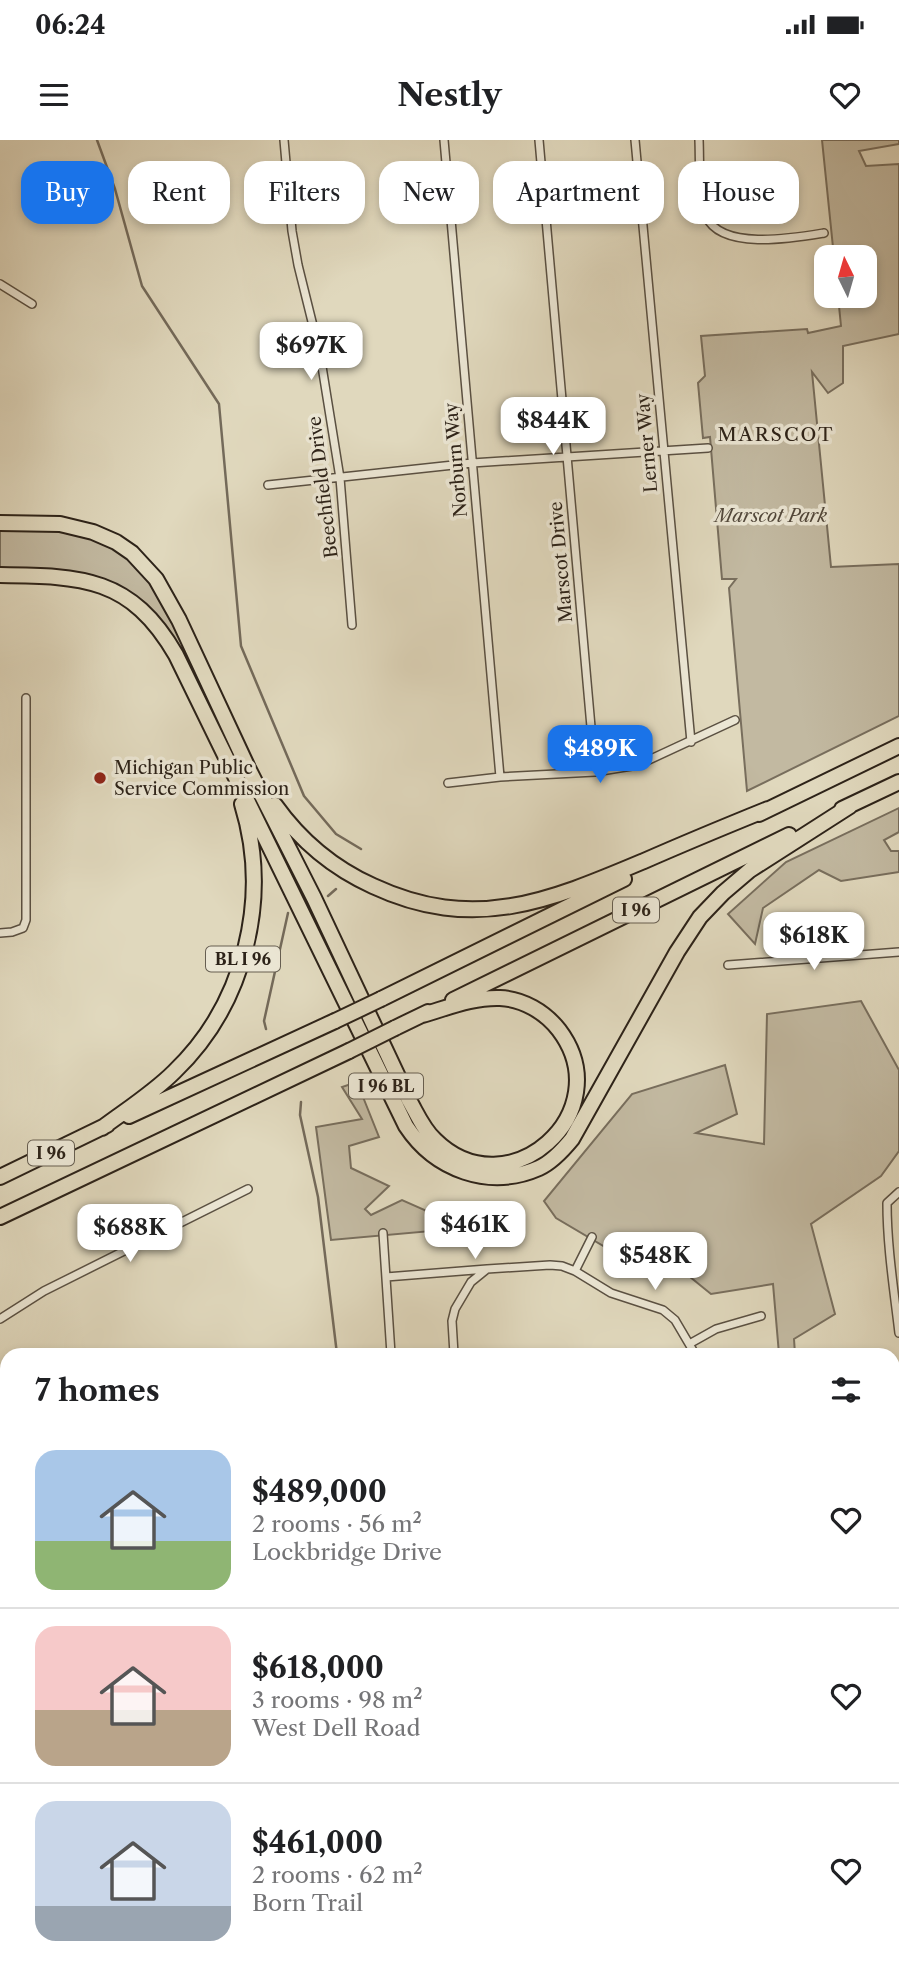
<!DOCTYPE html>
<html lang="en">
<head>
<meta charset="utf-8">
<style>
	:root { --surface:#fff; --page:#f6f6f6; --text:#202124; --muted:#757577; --line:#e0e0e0; --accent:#1a73e8 }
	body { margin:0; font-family:"Libre Caslon Text",serif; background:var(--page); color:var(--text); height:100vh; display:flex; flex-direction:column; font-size:26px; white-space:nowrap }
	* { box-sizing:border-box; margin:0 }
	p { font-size:23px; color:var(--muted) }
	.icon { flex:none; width:38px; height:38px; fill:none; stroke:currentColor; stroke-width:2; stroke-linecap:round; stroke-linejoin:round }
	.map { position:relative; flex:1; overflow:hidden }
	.panel { position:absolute; left:0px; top:1208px; width:900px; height:625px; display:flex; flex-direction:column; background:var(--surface); border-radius:21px 21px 0 0; box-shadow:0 4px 10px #0003 }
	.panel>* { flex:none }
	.hud { position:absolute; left:21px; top:21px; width:858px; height:63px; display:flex; gap:14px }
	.needle { width:46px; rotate:355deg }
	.controls { position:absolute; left:814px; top:105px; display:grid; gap:14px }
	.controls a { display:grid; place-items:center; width:63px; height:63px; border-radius:14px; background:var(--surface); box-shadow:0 4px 10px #0003; font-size:35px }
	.price { position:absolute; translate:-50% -60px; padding:0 16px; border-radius:14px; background:#fff; color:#222; font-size:23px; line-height:46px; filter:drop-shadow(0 2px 4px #0008) }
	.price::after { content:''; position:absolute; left:50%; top:42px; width:21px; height:16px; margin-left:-10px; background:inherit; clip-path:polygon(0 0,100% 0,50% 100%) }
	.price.selected { background:var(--accent); color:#fff }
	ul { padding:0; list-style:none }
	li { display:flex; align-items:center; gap:21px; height:175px; padding:0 35px }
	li+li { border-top:2px solid var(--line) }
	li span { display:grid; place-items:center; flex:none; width:196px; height:140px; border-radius:21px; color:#555 }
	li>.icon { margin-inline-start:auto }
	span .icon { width:84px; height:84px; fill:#fffc; stroke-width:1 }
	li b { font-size:30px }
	h2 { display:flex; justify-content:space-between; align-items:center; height:84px; padding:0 35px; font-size:30px }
	.chip { padding:0 24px; border-radius:21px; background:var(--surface); box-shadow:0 4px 10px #0003; font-size:24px; line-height:63px }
	.chip.selected { background:var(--accent); color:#fff }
	.status { display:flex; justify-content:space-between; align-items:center; height:49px; padding:0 35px; background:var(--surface); direction:ltr }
	.status svg { height:19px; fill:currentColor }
	header { display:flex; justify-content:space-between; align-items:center; height:91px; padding:0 35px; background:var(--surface); font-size:32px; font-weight:800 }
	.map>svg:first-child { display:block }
	.green { fill:#c2b9a1; stroke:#786e5d; stroke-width:2 }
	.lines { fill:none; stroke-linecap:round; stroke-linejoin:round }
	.stream { stroke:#746a5a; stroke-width:2.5 }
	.minor-casing { stroke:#5a5042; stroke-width:10 }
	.tertiary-casing { stroke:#5a5042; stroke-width:12 }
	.secondary-casing { stroke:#2d2319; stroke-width:14 }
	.motorway-casing { stroke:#2d2319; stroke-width:18 }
	.minor { stroke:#ebe6d4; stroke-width:7 }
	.tertiary { stroke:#ebe6d4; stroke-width:9 }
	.secondary { stroke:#ebe6d4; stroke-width:10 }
	.motorway { stroke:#e0d8bd; stroke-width:14 }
	.motorway-bridge-casing { stroke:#2d2319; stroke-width:18; stroke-linecap:butt }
	.motorway-bridge { stroke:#e0d8bd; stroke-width:14 }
	.poi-dot { fill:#8f2418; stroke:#ebe6d4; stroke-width:2.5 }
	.labels { text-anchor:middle; stroke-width:7; stroke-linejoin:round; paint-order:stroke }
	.shield { fill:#ebe6d4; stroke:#665e51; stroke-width:2 }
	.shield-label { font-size:16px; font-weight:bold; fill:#2d2319 }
	.street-label { font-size:18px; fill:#2d2319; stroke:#ebe6d4 }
	.park-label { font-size:18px; font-style:italic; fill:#52483b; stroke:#ebe6d4 }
	.poi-label { font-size:18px; fill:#2d2319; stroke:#ebe6d4; text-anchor:start }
	.neighbourhood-label { font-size:19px; letter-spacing:2px; fill:#2d2319; stroke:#ebe6d4 }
</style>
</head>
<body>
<div class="status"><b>06:24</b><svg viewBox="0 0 49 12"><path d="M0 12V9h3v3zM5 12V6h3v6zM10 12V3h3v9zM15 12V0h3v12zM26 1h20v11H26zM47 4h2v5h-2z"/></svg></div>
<header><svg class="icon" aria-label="menu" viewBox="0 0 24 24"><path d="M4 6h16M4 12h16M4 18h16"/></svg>Nestly<svg class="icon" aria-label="heart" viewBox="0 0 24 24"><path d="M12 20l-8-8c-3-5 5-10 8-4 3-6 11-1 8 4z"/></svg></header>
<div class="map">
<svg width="899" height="1832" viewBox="0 0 899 1832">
	<rect width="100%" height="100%" fill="#e0d8bd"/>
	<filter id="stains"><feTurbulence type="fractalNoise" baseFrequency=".00286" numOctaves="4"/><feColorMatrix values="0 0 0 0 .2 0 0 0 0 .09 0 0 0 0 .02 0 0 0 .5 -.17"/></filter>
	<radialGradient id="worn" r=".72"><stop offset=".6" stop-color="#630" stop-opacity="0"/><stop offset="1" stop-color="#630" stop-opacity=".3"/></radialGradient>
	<path class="green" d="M 822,0 L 899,0 L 899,4 L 859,11 L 866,26 L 899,24 L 899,194 L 843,206 L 843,243 L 828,253 L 812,232 L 831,427 L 899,424 L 899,576 L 747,651 L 729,448 L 736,439 L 722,439 L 710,297 L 703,298 L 698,243 L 705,236 L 701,196 L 807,189 L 808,193 L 841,186 L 838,156 L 864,156 L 864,117 L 834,117 Z
		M 0,389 C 30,390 62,387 91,397 C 144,416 165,466 188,513 C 200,539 212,565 224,591 L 220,590 L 176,503 L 164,486 L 100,439 L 69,431 L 0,429 Z
		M 899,668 L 899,692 L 884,700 L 891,711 L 899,711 L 899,732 L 841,741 L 819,730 L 763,768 L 755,804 L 728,774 L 786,722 Z
		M 861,861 L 899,930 L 899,1011 L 881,1036 L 811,1084 L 835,1174 L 794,1199 L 795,1214 L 779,1214 L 773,1144 L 711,1154 L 679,1128 L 649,1133 L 556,1078 L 544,1061 L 632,954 L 725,925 L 737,974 L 696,993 L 764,1004 L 767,874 Z
		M 357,942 L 379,997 L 349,1006 L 351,1028 L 389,1046 L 365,1069 L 371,1075 L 402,1060 L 445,1079 L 454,1089 L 331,1100 L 316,987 L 362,979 L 342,947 Z"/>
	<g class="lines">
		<path class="stream" d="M 97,0 L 115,49 L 142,146 L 219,264 L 241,506 L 304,656 L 336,694 L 361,709
			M 328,756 L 336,749
			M 266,889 L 264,881 L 288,773
			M 301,962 L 300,975 L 318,1057 L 337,1214"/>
		<g class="minor-casing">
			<path id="minor" d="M 284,0 L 292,91 L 298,125 L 320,214 L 340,338 L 352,485
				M 444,0 L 500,637
				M 539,0 L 595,632
				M 635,0 L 691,602
				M 699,0 C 700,22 698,57 706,76 C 721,111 794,98 824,93
				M 0,144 L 32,164
				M 268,345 L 472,323 L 708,308
				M 448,643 L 500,637 L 595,632 L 638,625 L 735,580
				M 0,793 L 12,792 L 23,788 L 26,780 L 26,558
				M 728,825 L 899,812
				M 899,1052 L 887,1063 C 887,1106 894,1150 899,1193
				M 383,1093 L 391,1214
				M 575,1131 L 592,1097
				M 386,1137 L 487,1129
				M 0,1179 L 44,1151 L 248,1049
				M 691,1203 L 716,1189 L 761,1176
				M 454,1214 L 452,1181 L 455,1169 L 471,1142 L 487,1129 L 550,1125 L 562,1126 L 575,1131 L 611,1153 L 663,1170 L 675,1180 L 695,1214
				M 0,1490 L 7,1490
				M 892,1503 L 899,1493
				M 892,1589 L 899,1659
				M 70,1825 L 71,1832"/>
		</g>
		<g class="tertiary-casing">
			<path id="tertiary" d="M 892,1735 L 899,1734
				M 0,1806 L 7,1806"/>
		</g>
		<g class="secondary-casing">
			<path id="secondary" d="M 0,1275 L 7,1286
				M 491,1825 L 497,1832"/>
		</g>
		<g class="motorway-casing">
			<path id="motorway" d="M 0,383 L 60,384 L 93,392 L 116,402 L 132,413 L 156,439 L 179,480 L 248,628 L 314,758 L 409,960 C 417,974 423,989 435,1000 C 508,1072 621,972 559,890 C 545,872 523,859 500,858 C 473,857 447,868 422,875
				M 0,435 C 82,436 131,437 176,515 L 406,986 C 435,1030 489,1050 539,1028 C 552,1022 563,1010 572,999 L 677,812 L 700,777 L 723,753 L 750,730 L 850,666
				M 275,665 C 300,700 333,728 373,746 C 474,793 549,761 644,721 C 685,703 726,686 768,669
				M 842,669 L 899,642
				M 759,674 L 899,606
				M 381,859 L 624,739
				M 453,860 L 789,695
				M 395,888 L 428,872
				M 129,976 L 335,881
				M 102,988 C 126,970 153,953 174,932 C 245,864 271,758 242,664
				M 0,1037 L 107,985
				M 0,1077 L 349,911"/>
		</g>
		<use href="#minor" class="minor"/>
		<use href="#tertiary" class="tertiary"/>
		<use href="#secondary" class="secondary"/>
		<use href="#motorway" class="motorway"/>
		<g class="motorway-bridge-casing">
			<path id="motorway-bridge" d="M 335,881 L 381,859
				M 349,911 L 395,888"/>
		</g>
		<use href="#motorway-bridge" class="motorway-bridge"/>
	</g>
	<circle class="poi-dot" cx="100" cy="638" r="7"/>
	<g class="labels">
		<g class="shield">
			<rect x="613" y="757.5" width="46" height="25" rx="5"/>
			<rect x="206" y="806.5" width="74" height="25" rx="5"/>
			<rect x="349" y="933.5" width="74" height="25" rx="5"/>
			<rect x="28" y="1000.5" width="46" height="25" rx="5"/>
		</g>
		<g class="shield-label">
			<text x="636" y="776">I 96</text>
			<text x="243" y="825">BL I 96</text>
			<text x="386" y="952">I 96 BL</text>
			<text x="51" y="1019">I 96</text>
		</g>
		<g class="street-label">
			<text transform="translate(647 303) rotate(-95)" y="6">Lerner Way</text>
			<text transform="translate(456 320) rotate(-95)" y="6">Norburn Way</text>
			<text transform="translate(323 347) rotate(-97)" y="6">Beechfield Drive</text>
			<text transform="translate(561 422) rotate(-95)" y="6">Marscot Drive</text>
		</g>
		<g class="park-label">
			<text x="771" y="382">Marscot Park</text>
		</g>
		<g class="poi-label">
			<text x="114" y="634">Michigan Public<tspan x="114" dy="21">Service Commission</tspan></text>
		</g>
		<g class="neighbourhood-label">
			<text x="776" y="301">MARSCOT</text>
		</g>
	</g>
	<rect width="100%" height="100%" filter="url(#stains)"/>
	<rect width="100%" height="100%" fill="url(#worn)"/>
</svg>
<div class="controls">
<a><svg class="needle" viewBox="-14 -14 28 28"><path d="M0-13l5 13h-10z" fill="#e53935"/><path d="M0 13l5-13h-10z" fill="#757577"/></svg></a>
</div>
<b class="price" style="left:311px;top:242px">$697K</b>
<b class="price" style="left:553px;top:317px">$844K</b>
<b class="price selected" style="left:600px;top:645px">$489K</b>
<b class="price" style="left:814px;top:832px">$618K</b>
<b class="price" style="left:475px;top:1121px">$461K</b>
<b class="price" style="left:130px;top:1124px">$688K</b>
<b class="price" style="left:655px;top:1152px">$548K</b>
<div class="hud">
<a class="chip selected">Buy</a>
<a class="chip">Rent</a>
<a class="chip">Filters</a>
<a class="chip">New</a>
<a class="chip">Apartment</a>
<a class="chip">House</a>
</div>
<section class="panel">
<h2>7 homes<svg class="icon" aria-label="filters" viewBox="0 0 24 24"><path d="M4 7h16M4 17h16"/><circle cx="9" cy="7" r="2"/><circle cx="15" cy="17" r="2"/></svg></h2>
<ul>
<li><span style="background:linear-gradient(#a9c7e8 65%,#8fb573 0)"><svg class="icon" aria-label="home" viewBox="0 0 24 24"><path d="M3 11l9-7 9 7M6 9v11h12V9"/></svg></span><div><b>$489,000</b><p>2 rooms · 56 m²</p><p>Lockbridge Drive</p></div><svg class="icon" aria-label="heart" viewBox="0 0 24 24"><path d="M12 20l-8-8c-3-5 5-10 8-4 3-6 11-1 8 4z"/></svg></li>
<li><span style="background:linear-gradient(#f6c9c9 60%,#b9a48a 0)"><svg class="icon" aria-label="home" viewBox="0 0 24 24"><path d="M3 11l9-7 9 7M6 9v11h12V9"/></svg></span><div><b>$618,000</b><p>3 rooms · 98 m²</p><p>West Dell Road</p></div><svg class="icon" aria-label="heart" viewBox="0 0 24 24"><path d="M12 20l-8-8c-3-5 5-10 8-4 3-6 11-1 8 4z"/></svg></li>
<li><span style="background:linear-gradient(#c9d6e8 75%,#9aa5b1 0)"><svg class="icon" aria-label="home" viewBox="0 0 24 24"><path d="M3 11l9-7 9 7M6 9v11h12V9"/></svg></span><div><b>$461,000</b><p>2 rooms · 62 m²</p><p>Born Trail</p></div><svg class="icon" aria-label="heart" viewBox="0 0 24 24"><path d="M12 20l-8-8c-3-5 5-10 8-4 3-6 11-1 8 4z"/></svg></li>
</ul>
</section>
</div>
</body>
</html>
